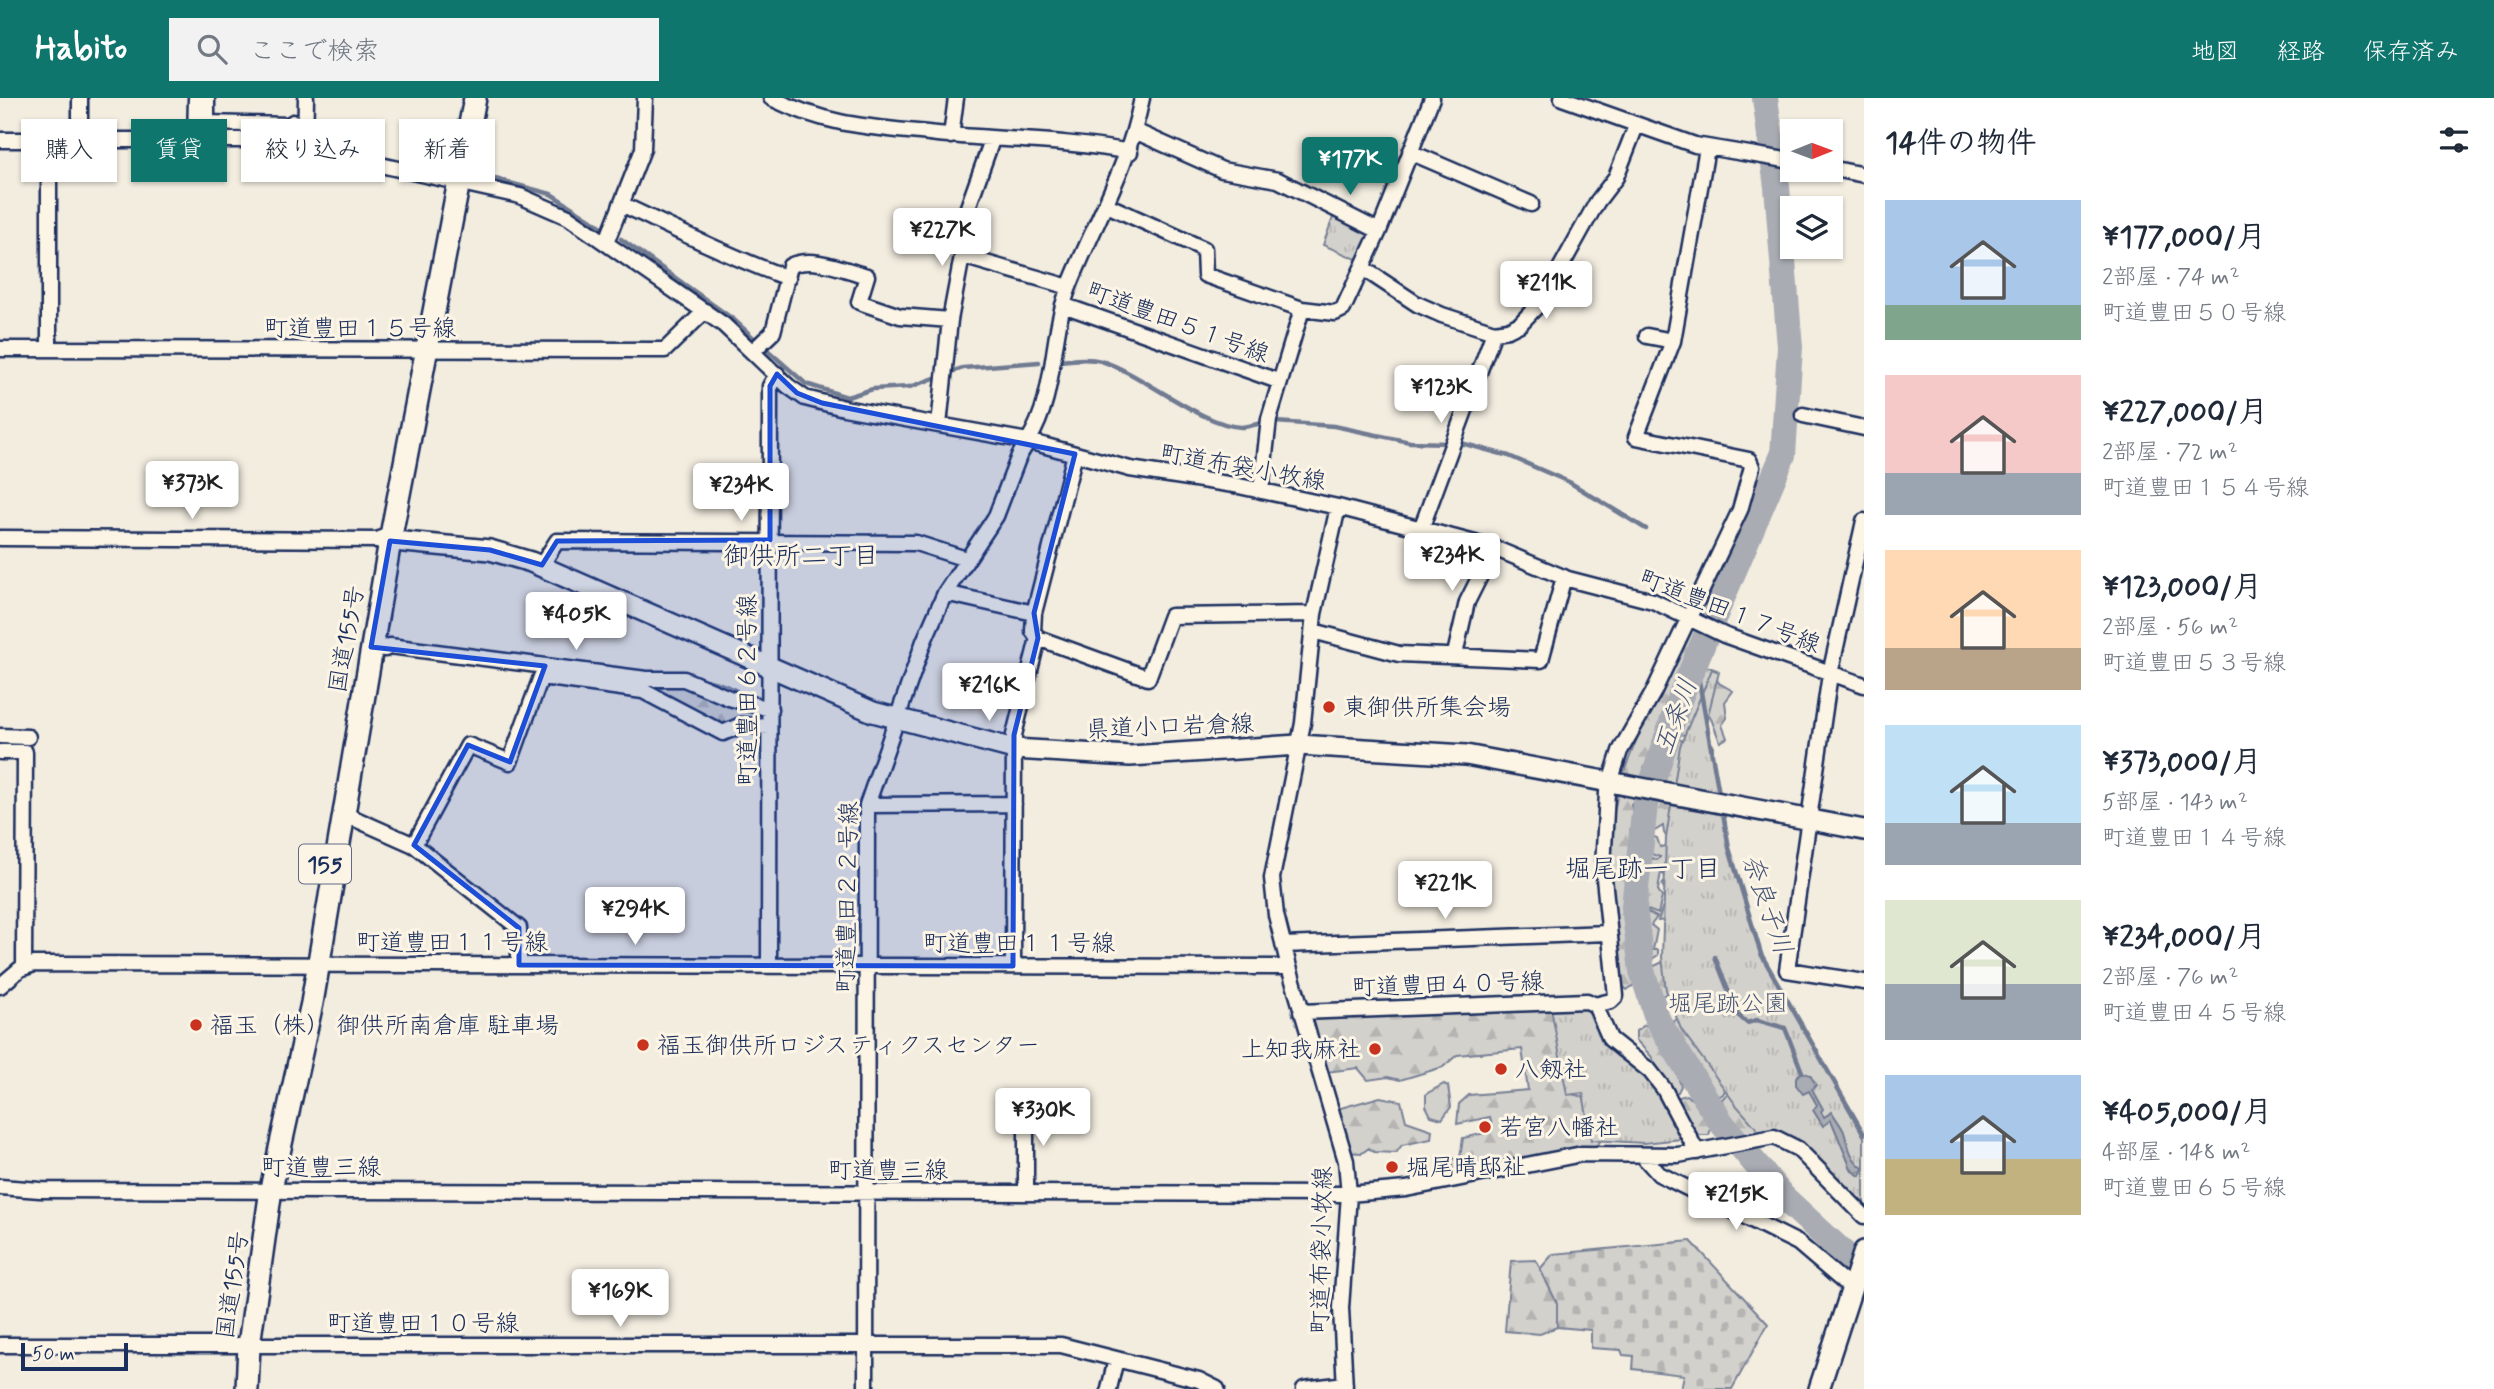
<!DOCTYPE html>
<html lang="ja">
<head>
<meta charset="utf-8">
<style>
	:root { --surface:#fff; --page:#f2f2f3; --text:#1f2937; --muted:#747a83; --accent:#0f766e }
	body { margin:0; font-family:Mynerve,"Klee One",sans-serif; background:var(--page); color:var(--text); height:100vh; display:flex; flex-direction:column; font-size:26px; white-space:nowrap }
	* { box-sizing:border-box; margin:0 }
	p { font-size:23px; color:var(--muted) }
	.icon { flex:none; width:38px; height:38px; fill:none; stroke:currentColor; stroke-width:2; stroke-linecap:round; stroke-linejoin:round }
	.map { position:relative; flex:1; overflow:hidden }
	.panel { display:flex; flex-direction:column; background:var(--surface); width:630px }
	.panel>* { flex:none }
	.banner { position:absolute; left:21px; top:21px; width:665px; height:63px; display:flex; gap:14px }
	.needle { width:46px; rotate:89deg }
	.controls { position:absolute; left:1780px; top:21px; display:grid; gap:14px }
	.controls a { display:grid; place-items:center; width:63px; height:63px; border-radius:0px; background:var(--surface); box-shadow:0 2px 5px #0004; font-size:35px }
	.scale { position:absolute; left:21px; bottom:18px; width:107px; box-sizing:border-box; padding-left:7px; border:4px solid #1b2f5e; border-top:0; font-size:19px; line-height:24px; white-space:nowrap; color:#1b2f5e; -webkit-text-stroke:5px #fcf5e5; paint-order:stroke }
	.price { position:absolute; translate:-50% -60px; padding:0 16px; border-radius:7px; background:#fff; color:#222; font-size:23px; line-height:46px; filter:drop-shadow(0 2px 4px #0008) }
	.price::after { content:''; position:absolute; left:50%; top:42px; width:21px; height:16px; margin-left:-10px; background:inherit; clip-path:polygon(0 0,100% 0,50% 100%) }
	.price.on { background:var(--accent); color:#fff }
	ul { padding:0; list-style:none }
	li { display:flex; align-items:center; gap:21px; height:175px; padding:0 21px }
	li span { display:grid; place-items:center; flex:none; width:196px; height:140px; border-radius:0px; color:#555 }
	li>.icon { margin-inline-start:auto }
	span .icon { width:84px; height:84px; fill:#fffc; stroke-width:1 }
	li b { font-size:30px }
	h2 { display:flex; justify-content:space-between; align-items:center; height:84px; padding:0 21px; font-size:30px }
	.pill { padding:0 24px; border-radius:0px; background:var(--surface); box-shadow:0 2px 5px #0004; font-size:24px; line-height:63px }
	.pill.on { background:var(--accent); color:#fff }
	header { display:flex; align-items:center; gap:42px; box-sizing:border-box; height:98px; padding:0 35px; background:var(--accent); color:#fff }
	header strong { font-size:33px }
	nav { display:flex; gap:38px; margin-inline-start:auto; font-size:24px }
	.search { width:490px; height:63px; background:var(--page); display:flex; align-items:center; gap:18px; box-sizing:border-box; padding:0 24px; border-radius:0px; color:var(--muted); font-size:26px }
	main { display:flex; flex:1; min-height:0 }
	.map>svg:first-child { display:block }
	.forest { fill:url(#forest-firs); stroke:#778095; stroke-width:2 }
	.cemetery { fill:url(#cemetery-stones); stroke:#778095; stroke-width:2 }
	.park { fill:url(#park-tufts); stroke:#778095; stroke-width:2 }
	.water { fill:url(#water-ripples); stroke:#707a91; stroke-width:2 }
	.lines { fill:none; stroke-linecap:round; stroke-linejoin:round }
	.stream { stroke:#707a91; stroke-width:4.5 }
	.river { stroke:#a9acb3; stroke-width:26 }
	.minor-casing { stroke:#1b2f5e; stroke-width:19 }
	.major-casing { stroke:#1b2f5e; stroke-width:24 }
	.highway-casing { stroke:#1b2f5e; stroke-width:26 }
	.minor { stroke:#fcf5e5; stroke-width:14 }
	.major { stroke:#fcf5e5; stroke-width:19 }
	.highway { stroke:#fcf5e5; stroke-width:21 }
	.marked { fill:#1d4ed8; fill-opacity:0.2; stroke:#1d4ed8; stroke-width:5; stroke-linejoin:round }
	.poi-dot { fill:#c8321e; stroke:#fcf5e5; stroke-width:2.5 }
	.labels { text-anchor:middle; stroke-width:6; stroke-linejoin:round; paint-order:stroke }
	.shield { fill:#fcf5e5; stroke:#5e6a86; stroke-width:2 }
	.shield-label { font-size:23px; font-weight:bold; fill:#1b2f5e }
	.street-label { font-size:24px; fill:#1b2f5e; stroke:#fcf5e5 }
	.poi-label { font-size:24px; fill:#1b2f5e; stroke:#fcf5e5; text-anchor:start }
	.park-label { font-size:24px; fill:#49587a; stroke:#fcf5e5 }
	.neighbourhood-label { font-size:26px; fill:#1b2f5e; stroke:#fcf5e5 }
	.water-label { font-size:26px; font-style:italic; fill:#465478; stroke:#fcf5e5 }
</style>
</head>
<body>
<header>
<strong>Habito</strong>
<div class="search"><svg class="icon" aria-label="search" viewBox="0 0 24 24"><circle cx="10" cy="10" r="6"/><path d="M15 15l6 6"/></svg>ここで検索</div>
<nav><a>地図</a><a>経路</a><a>保存済み</a></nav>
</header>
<main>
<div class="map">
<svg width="1864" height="1291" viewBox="0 0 1864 1291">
	<defs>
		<pattern id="forest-firs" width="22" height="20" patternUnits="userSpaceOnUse" patternTransform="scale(1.75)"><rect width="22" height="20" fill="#d3d1cc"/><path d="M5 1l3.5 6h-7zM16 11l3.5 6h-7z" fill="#b5b4b2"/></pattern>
		<pattern id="cemetery-stones" width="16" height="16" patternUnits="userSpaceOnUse" patternTransform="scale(1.75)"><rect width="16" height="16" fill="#d3d1cc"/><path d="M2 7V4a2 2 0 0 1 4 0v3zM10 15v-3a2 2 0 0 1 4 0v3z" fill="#b5b4b2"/></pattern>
		<pattern id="park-tufts" width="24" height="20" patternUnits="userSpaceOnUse" patternTransform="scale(1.75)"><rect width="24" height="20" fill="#d3d1cc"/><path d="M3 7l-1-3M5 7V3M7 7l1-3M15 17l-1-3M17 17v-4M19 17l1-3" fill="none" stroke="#b5b4b2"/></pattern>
		<pattern id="water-ripples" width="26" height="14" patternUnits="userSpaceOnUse" patternTransform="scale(1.75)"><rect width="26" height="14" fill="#a9acb3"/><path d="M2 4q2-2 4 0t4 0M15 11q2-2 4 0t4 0" fill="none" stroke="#898c95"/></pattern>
	</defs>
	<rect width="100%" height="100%" fill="#f3ede0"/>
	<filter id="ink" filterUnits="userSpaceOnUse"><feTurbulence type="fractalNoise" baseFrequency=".0143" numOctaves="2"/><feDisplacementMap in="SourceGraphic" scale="14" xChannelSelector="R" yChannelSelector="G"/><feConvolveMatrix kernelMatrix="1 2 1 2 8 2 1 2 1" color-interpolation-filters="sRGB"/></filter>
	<g filter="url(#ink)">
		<path class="forest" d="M 1692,528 L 1699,530 L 1705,539 L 1699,549 L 1699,564 L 1686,579 L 1679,611 L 1667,626 L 1653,661 L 1644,669 L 1645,687 L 1631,707 L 1636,729 L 1630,731 L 1635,765 L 1631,775 L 1634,779 L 1628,827 L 1633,832 L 1629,841 C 1636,849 1636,856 1630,866 L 1636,867 L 1639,883 L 1627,892 L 1614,879 L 1608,787 L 1611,727 L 1621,681 L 1640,633 Z
			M 1703,567 L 1717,572 L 1713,575 L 1719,585 L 1733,593 L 1725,604 L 1727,620 L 1722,627 L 1727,640 L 1720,644 L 1710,618 L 1701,612 L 1693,636 L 1678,637 L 1677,624 L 1685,598 L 1690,597 L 1689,584 Z
			M 707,581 C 739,589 744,593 759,623 L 738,640 L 719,641 L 705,628 L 667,615 L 660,591 L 678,582 Z
			M 1704,635 L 1713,647 L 1713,670 L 1683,696 L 1655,684 C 1656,665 1660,651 1676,639 L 1688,647 Z
			M 1660,696 L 1677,708 L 1671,746 L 1664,735 L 1663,728 L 1653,734 L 1646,733 C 1645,717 1645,705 1660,696 Z
			M 1648,737 L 1657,740 L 1660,749 L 1671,747 L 1672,822 L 1658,823 L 1667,795 L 1662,787 L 1667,780 L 1661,774 L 1658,792 L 1662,799 L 1658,816 L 1640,809 L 1642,764 L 1648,765 L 1653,760 L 1657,762 L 1660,759 L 1652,756 L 1644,760 L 1637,753 L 1637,748 Z
			M 1645,813 L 1657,819 L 1651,827 L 1657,832 L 1653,852 L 1658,852 L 1658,857 L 1652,861 L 1648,859 L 1646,864 L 1650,870 L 1665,863 L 1670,894 L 1658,900 C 1651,891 1643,881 1639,871 L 1643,864 L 1637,858 L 1646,824 L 1640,820 Z
			M 1556,904 L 1571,996 L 1592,1001 L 1606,1036 L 1598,1046 L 1582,1056 L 1454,1082 L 1451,1061 L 1460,1060 L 1463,1040 L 1490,1034 L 1492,1027 L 1490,1019 L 1457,1026 L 1459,1006 L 1469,997 L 1528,992 L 1522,951 L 1457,957 L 1443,969 L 1400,982 L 1388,979 L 1368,982 L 1358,970 L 1319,975 L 1301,914 Z
			M 1682,917 L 1767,1028 L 1757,1037 L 1744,1038 L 1734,1034 L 1731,1022 L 1719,1016 L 1715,1008 L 1732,991 L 1728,987 L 1723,996 L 1714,1002 L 1709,997 L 1709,986 C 1698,979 1680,960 1682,947 L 1674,940 L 1674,923 Z
			M 1645,927 L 1652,930 L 1667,960 L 1673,963 L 1681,988 L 1678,994 L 1672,995 L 1651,958 L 1636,942 L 1636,933 Z
			M 1444,986 L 1448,988 L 1451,1009 L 1442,1021 L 1431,1018 L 1426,1008 L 1426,996 Z
			M 1686,997 L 1698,1006 L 1699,1013 L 1710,1017 L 1712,1027 L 1709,1037 L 1698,1037 L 1677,1005 L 1679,999 Z
			M 1380,999 L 1401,1003 L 1406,1023 L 1432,1032 L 1431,1041 L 1402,1047 L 1396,1055 L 1374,1054 L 1369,1050 L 1362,1055 L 1343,1054 L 1330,1013 Z
			M 1536,1162 L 1557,1205 L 1557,1229 L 1540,1236 L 1505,1233 L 1511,1163 Z"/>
		<path class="cemetery" d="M 1691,1143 L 1768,1226 L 1732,1291 L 1681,1291 L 1684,1277 L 1633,1271 L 1634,1258 L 1623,1257 L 1621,1252 L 1591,1250 L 1591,1232 L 1557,1229 L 1557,1205 L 1540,1171 L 1553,1156 Z"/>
		<path class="park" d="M 1335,114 L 1371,137 L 1361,163 L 1323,147 Z
			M 1712,571 L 1719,574 L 1706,625 L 1729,750 L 1761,856 L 1864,1039 L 1864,1118 L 1798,1051 L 1765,1040 L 1736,1007 L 1681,931 L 1666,892 L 1662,859 L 1666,740 L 1680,648 Z
			M 1584,908 C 1597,917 1597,933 1605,946 C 1614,959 1631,967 1644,976 C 1665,991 1676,1017 1681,1041 L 1644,1045 L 1591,1042 L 1583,995 L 1567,997 L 1551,910 Z"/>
		<path class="water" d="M 1802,974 L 1810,977 L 1816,987 L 1812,991 L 1823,1011 L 1821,1014 L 1824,1019 L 1832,1014 C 1835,1020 1842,1028 1844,1034 C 1848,1047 1850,1061 1863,1070 L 1860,1078 L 1852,1073 L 1831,1022 L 1823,1028 L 1813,1012 L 1817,1007 L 1809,993 L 1803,996 L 1796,987 L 1796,979 Z"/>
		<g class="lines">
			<path class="stream" d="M 477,76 L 551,96 L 602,129
				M 621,141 L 733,221 L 757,243
				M 764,249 L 806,286 L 847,299 L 873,291 L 910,289 L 940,278
				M 1058,263 C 1072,262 1087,259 1101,263 C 1142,275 1202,328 1241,329 C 1248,329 1256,326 1263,325
				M 951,274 L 963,270 L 1039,264
				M 1275,324 L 1334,328 L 1410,344 L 1448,345
				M 1461,345 L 1509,358 L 1569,384 L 1646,431
				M 1696,566 L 1720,701
				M 1722,709 L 1729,750 L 1761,856 L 1864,1036
				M 1715,859 L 1738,917 L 1747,925 L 1757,922 L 1785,930 L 1802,974"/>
			<path class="river" d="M 1765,0 L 1777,89 L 1790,249 L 1783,357 L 1681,597 L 1645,706 L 1634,809 L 1642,873 L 1658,923 L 1696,985 L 1720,1023 L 1783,1099 L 1864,1174"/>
			<g class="minor-casing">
				<path id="minor" d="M 80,0 L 80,42
					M 207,0 L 207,25 L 289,27 L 293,24 L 306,27
					M 771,0 C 830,29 873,29 937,36 C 1001,42 1066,42 1130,54
					M 1142,0 C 1128,71 1095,123 1069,189 C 1050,238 1057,297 1028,343 L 1130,371 L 1234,387 L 1338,409 L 1314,516 L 1303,625 L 1272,780 L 1276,817 L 1289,869 L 1346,1063 L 1349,1096 L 1341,1210 L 1345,1291
					M 1562,0 L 1695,47 L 1792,63
					M 1137,34 L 1222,72 L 1278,82 L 1379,133 L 1343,211 L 1335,215 L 1302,211
					M 951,38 L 956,0
					M 0,42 L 268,42 L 520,98 L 568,119 L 724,227 L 788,288 L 805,300 L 844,310 L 1028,343 L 1019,358 L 996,418 L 945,495 L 924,543 L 867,707 L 866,1291
					M 195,42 L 196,0
					M 305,47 L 306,0
					M 1410,54 L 1531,106
					M 1830,70 L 1864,77
					M 621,106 C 677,132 730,159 788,180
					M 1107,107 L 1204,151 L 1205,177 L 1302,211 L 1269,321 L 1261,393
					M 1379,133 L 1432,0
					M 606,145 L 643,51 L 645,0
					M 962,158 L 958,137 L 992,42
					M 1364,171 L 1417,206 L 1442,217 L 1494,234 L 1508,232 L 1520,226 L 1542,203 L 1597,104 L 1616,79 L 1636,28
					M 1063,207 L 1278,283
					M 1647,238 L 1673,243
					M 0,251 L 665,252 L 705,213
					M 49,251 L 49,42
					M 753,253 L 773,234 L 790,168 C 812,157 845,172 867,178 L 859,204 L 900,218 L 950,222
					M 1803,317 L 1864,330
					M 939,327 L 950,222 L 962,158 L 1069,189
					M 1338,409 L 1494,450 L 1568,481 L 1653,503 L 1724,537 L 1864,587
					M 1864,423 L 1830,576 L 1787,872 L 1864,884
					M 1421,431 L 1494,234
					M 0,440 L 383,442
					M 541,468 L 557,443 L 916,445 L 966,461
					M 945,495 L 1034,515
					M 1313,533 L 1399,556 L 1541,562 L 1564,479
					M 1038,540 L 1148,580 L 1171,518 L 1314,516
					M 371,549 L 385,551 L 390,548 L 646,581 L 684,581 L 729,600 L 770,611
					M 1455,556 L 1467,504 L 1494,450
					M 0,638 L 28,639
					M 0,654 L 25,654 L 24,869
					M 867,707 L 1014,706
					M 342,715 L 414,747 L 519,830 L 519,867
					M 414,747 L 468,647 L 510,664 L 541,579 L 643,593 L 723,635 L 741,627 L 769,629
					M 1283,847 L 1608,835
					M 769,867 L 770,288 L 777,276
					M 1013,868 L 1014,637 L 1038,540 L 1033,533 L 1034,515 L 1075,356
					M 0,888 L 20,871 L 34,866 L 1289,869
					M 1301,914 L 1587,903 L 1595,907
					M 1697,1054 L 1664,991 L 1650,973 L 1610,941 L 1595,907 L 1611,903 L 1616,898 L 1603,770 L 1607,694 L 1620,653 L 1653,595 L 1740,412 L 1752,369 L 1749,362 L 1636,339 L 1673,243 L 1707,50
					M 1642,1057 L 1659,1076 L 1798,1145 L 1852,1191
					M 0,1089 L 40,1092 L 1349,1096 L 1406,1091 L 1582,1056 L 1678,1057 L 1774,1039 L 1798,1051 L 1864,1118
					M 1026,1095 L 1026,1004
					M 0,1247 L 1061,1247 L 1199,1282 L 1217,1291
					M 1109,1291 L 1116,1261
					M 1304,1291 L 1345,1286"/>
			</g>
			<g class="major-casing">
				<path id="major" d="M 383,442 L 490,452 L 531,464 L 873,614 L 1014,651 L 1130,658 L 1298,647 L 1466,657 L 1864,732
					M 1819,1291 L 1864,1153"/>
			</g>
			<g class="highway-casing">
				<path id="highway" d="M 247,1291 L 249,1247 L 271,1091 L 312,905 L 390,443 L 475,0"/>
			</g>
			<use href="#minor" class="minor"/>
			<use href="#major" class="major"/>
			<use href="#highway" class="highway"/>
		</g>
	</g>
	<path class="marked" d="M 777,276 L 797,295 L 822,305 L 1075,356 L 1034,515 L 1038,540 L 1014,637 L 1013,868 L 519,867 L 519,830 L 414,747 L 468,647 L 510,664 L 545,568 L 371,549 L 390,443 L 490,452 L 542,467 L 557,443 L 770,442 L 770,288 Z"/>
	<g class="poi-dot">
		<circle cx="1329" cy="609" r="7"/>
		<circle cx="196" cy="927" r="7"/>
		<circle cx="643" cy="947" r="7"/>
		<circle cx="1375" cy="951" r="7"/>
		<circle cx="1501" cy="971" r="7"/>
		<circle cx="1485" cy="1029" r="7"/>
		<circle cx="1392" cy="1069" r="7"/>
	</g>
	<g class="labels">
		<rect class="shield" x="299" y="746.5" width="52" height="39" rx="5"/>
		<g class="shield-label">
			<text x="325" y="774">155</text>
		</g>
		<g class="street-label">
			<text transform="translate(1178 224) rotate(20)" y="8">町道豊田５１号線</text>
			<text x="360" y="238">町道豊田１５号線</text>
			<text transform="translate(1243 369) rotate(10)" y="8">町道布袋小牧線</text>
			<text transform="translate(1730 513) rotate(21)" y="8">町道豊田１７号線</text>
			<text transform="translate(346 541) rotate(-80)" y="8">国道155号</text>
			<text transform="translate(747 592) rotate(-90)" y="8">町道豊田６２号線</text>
			<text transform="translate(1170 628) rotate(-2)" y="8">県道小口岩倉線</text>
			<text transform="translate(847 799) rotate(-89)" y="8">町道豊田２２号線</text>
			<text x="452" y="852">町道豊田１１号線</text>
			<text x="1019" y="853">町道豊田１１号線</text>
			<text transform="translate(1448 886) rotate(-2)" y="8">町道豊田４０号線</text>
			<text x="321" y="1077">町道豊三線</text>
			<text x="888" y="1080">町道豊三線</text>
			<text transform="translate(1321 1152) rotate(-89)" y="8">町道布袋小牧線</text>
			<text transform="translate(232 1187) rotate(-82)" y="8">国道155号</text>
			<text x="423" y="1233">町道豊田１０号線</text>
		</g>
		<g class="poi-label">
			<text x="1343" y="617">東御供所集会場</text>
			<text x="210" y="935">福玉（株） 御供所南倉庫 駐車場</text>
			<text x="657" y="955">福玉御供所ロジスティクスセンター</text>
			<text x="1361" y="959" text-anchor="end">上知我麻社</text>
			<text x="1515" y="979">八剱社</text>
			<text x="1499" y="1037">若宮八幡社</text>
			<text x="1406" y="1077">堀尾晴邸祉</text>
		</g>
		<g class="park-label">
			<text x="1728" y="913">堀尾跡公園</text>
		</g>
		<g class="neighbourhood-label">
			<text x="801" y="466">御供所二丁目</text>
			<text x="1643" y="779">堀尾跡一丁目</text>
		</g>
		<g class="water-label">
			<text transform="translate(1675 618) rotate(-70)" y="9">五条川</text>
			<text transform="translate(1768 806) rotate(71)" y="9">奈良子川</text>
		</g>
	</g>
</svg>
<div class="controls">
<a><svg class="needle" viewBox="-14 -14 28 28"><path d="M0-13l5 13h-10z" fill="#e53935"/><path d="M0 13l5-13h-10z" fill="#747a83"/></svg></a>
<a><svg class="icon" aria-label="layers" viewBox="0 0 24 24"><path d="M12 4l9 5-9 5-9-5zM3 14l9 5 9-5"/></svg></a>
</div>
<div class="scale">50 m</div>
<b class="price on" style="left:1350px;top:99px">¥177K</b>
<b class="price" style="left:942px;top:170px">¥227K</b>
<b class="price" style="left:1546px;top:223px">¥211K</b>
<b class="price" style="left:1441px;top:327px">¥123K</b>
<b class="price" style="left:192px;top:423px">¥373K</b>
<b class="price" style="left:741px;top:425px">¥234K</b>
<b class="price" style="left:1452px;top:495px">¥234K</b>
<b class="price" style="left:576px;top:554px">¥405K</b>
<b class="price" style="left:989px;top:625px">¥216K</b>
<b class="price" style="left:1445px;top:823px">¥221K</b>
<b class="price" style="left:635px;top:849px">¥294K</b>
<b class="price" style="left:1043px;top:1050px">¥330K</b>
<b class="price" style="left:1736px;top:1134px">¥215K</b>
<b class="price" style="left:620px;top:1231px">¥169K</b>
<div class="banner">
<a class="pill">購入</a>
<a class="pill on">賃貸</a>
<a class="pill">絞り込み</a>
<a class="pill">新着</a>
</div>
</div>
<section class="panel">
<h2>14件の物件<svg class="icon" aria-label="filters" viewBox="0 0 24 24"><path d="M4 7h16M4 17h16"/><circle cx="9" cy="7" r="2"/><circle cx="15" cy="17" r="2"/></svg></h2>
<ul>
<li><span style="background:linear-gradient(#a9c7e8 75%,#7fa58c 0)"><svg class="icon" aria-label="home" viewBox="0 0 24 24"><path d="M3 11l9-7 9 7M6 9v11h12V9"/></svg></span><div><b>¥177,000/月</b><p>2部屋 · 74 m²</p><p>町道豊田５０号線</p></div></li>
<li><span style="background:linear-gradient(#f6c9c9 70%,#9aa5b1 0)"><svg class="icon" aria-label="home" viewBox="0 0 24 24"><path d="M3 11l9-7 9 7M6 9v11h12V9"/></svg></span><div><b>¥227,000/月</b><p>2部屋 · 72 m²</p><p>町道豊田１５４号線</p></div></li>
<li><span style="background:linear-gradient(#ffd9b3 70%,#b9a48a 0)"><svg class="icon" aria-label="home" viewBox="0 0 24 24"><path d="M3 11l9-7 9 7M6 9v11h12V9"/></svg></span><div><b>¥123,000/月</b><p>2部屋 · 56 m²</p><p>町道豊田５３号線</p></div></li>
<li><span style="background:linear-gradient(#bfe0f5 70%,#9aa5b1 0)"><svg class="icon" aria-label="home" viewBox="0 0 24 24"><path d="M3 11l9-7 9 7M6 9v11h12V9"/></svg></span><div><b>¥373,000/月</b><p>5部屋 · 143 m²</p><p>町道豊田１４号線</p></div></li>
<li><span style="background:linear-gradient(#dfe7d0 60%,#9aa5b1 0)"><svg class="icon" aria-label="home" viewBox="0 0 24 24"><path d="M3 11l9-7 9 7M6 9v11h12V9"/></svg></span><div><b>¥234,000/月</b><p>2部屋 · 76 m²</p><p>町道豊田４５号線</p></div></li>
<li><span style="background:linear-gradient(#a9c7e8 60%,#c2b280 0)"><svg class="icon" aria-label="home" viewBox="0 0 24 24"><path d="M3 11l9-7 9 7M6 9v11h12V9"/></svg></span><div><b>¥405,000/月</b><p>4部屋 · 148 m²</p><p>町道豊田６５号線</p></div></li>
</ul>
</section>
</main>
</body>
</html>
